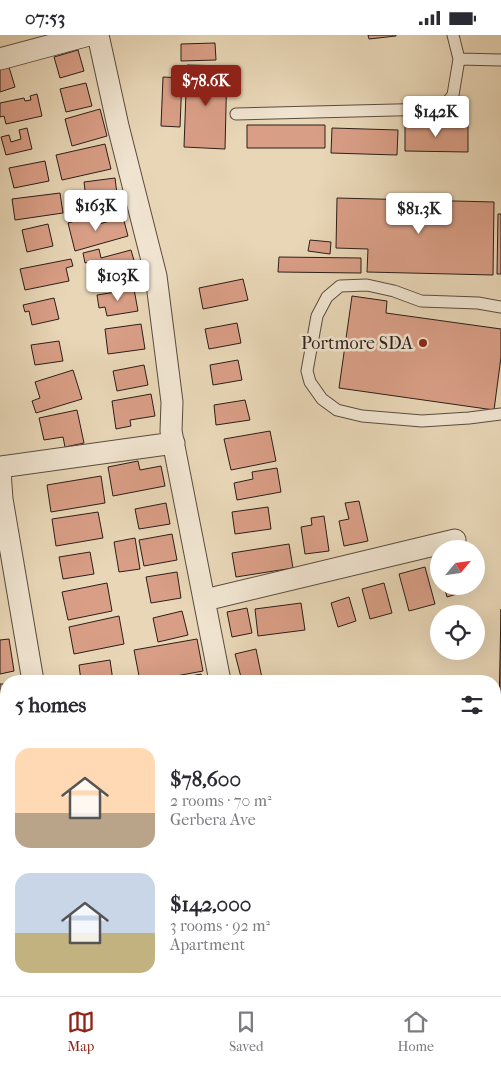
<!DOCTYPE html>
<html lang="en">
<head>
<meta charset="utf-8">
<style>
	:root { --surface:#fff; --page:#f7f7f7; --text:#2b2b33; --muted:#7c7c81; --line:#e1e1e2; --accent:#8f2418 }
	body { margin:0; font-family:"IM FELL French Canon",serif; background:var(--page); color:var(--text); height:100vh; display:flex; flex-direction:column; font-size:19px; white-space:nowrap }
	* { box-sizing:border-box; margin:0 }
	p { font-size:16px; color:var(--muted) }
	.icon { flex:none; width:28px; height:28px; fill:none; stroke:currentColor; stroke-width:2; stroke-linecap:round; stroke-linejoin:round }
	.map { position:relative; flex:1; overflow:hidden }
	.drawer { position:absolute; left:0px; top:640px; width:501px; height:321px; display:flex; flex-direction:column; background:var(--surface); border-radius:20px 20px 0 0; box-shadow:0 5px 20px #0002 }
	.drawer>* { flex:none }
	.needle { width:32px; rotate:61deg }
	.fabs { position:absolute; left:430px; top:505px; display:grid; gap:10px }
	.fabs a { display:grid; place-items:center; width:55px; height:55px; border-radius:50%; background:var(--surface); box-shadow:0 5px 20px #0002; font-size:25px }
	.price { position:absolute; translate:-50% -42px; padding:0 11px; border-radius:5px; background:#fff; color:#222; font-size:16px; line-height:32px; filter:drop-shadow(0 1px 2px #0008) }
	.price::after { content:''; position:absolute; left:50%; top:30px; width:15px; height:11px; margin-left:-8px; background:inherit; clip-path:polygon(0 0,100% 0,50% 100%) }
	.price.current { background:var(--accent); color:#fff }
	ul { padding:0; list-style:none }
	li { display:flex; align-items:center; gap:15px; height:125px; padding:0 15px }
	li span { display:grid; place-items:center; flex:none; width:140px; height:100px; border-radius:15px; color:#555 }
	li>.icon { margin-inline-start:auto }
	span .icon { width:60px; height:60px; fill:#fffc; stroke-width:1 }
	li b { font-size:21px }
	h2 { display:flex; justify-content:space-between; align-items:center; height:60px; padding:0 15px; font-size:21px }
	.status { display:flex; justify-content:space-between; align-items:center; height:35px; padding:0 25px; background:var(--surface); direction:ltr }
	.status svg { height:14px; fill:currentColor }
	.tabs { display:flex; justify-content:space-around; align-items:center; height:70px; border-top:1px solid var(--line); background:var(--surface); font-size:14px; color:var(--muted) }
	.tabs a { display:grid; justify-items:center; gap:2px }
	.tabs .current { color:var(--accent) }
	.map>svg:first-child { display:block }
	.green { fill:#b5be8e; stroke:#706e54 }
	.building { fill:#d99e86; stroke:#2b1e19 }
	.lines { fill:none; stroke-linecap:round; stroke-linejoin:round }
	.service-casing { stroke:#5a4c40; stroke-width:13 }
	.minor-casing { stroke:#5a4c40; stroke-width:23 }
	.service { stroke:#f0e4d0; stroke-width:11 }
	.minor { stroke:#f0e4d0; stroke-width:21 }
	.poi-dot { fill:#8f2418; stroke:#f0e4d0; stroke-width:2 }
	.labels { text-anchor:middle; stroke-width:5; stroke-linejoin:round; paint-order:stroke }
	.poi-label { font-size:18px; fill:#2b1e19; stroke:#f0e4d0; text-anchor:end }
</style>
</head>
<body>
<div class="status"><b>07:53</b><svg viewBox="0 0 49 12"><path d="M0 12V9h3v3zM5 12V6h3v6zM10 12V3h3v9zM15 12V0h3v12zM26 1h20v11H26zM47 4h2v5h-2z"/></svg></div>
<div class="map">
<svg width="501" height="961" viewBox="0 0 501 961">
	<rect width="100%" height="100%" fill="#e8d6b6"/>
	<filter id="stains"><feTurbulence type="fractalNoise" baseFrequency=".004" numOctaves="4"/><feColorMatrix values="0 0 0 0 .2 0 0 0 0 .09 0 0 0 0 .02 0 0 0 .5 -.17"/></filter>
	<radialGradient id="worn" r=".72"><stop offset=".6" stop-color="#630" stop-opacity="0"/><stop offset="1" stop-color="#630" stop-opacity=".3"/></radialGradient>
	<path class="green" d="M 0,768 L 6,772 L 6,955 L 97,955 L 96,961 L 0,961 Z"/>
	<path class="building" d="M 368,0 L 396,0 L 396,1 L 369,4 Z
		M 215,8 L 216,25 L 181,26 L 181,9 Z
		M 78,15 L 84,36 L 60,43 L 54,22 Z
		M 187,30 L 227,31 L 225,114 L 184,112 Z
		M 9,32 L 15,52 L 0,57 L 0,34 Z
		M 163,42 L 182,43 L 180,92 L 161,91 Z
		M 86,48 L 92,71 L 66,77 L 60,54 Z
		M 37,59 L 42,81 L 6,89 L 4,81 L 0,82 L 0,68 L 24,63 L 25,66 L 31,65 L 30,61 Z
		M 100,74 L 107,101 L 72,111 L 65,84 Z
		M 405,88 L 468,90 L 468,117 L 405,116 Z
		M 247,90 L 325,90 L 325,113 L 247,113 Z
		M 27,93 L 32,114 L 6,120 L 1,102 L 9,100 L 11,107 L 21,104 L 19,95 Z
		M 332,93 L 398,95 L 397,120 L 331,118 Z
		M 105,109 L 111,134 L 62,145 L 56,120 Z
		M 45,126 L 49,146 L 14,153 L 9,133 Z
		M 115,143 L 118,167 L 87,171 L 84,147 Z
		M 60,158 L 63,178 L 15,185 L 12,164 Z
		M 337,163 L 494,167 L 493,240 L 367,237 L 368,214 L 336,213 Z
		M 498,179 L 501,179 L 501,239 L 497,239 Z
		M 93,181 L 96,190 L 123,182 L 128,201 L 75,216 L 68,188 Z
		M 48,189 L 53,211 L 27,217 L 22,195 Z
		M 310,205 L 331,207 L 330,219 L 308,216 Z
		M 99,214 L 101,223 L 131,215 L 137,236 L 95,247 L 90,227 L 85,228 L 83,218 Z
		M 279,222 L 361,223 L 361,238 L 278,237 Z
		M 71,224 L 73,231 L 66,233 L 69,246 L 25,255 L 20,234 Z
		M 243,244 L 248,265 L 203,274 L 199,253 Z
		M 134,254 L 138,276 L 107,281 L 105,272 L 99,273 L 97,260 Z
		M 352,261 L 387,266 L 386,278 L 501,294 L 501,322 L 494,375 L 339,353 Z
		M 54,263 L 59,284 L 32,290 L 29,276 L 25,277 L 23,270 Z
		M 237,288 L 241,308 L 209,314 L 205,294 Z
		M 141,289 L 145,314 L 108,319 L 105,294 Z
		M 59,306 L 63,326 L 35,330 L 31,310 Z
		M 238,325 L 242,345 L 213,350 L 210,330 Z
		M 144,330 L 148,350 L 117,356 L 113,336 Z
		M 73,335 L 82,364 L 36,378 L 32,366 L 40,363 L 35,347 Z
		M 151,359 L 155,381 L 130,385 L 131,391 L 116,394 L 112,366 Z
		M 245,365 L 250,385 L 216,390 L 214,370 Z
		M 77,375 L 84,408 L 65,412 L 63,402 L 44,405 L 39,383 Z
		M 270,396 L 276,426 L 231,435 L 224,404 Z
		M 138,426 L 140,435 L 161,431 L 165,451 L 113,461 L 108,432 Z
		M 277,433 L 281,457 L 237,465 L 234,448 L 253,444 L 252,437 Z
		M 101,441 L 105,468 L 51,477 L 47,450 Z
		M 359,466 L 368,506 L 344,511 L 339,486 L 349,484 L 345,468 Z
		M 166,468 L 170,489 L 139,494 L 135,474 Z
		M 268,472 L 271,494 L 235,499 L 232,477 Z
		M 98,477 L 103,503 L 56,511 L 52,484 Z
		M 324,481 L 329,516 L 305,519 L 301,492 L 312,490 L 311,483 Z
		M 172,499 L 177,525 L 144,531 L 139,505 Z
		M 135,503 L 140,534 L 119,537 L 114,507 Z
		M 289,509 L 293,533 L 236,542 L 232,518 Z
		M 90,517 L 94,539 L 63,544 L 59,522 Z
		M 425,532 L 435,569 L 409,576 L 399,539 Z
		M 177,537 L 181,563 L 151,568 L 146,542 Z
		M 107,548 L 112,576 L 68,585 L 62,557 Z
		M 384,548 L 392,578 L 370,584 L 362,554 Z
		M 444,551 L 466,551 L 467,556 L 447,562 Z
		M 349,562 L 356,586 L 338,592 L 331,568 Z
		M 301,568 L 305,595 L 258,601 L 255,574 Z
		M 247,573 L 252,598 L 232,602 L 227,577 Z
		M 501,574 L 501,672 L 499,672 Z
		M 182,576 L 188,600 L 158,607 L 153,583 Z
		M 119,581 L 124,609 L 74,619 L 69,592 Z
		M 9,604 L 14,636 L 0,639 L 0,605 Z
		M 197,604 L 203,636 L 149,646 L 140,646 L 134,615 Z
		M 256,614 L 262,643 L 242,646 L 235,619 Z
		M 110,625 L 113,646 L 81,646 L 79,630 Z
		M 201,639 L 203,646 L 165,646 Z
		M 0,649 L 6,649 L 6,671 L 0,671 Z
		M 6,684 L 6,710 L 0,711 L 0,685 Z
		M 6,714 L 6,751 L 0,751 L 0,715 Z
		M 456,955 L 488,955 L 488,961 L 456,961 Z"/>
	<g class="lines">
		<g class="service-casing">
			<path id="service" d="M 459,24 L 501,25
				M 236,79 L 435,74 L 445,70 L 453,60 L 459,24 L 453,0
				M 501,272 L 478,268 L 421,266 L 394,256 L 367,250 L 340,251 L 327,262 L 317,281 L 307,336 L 310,347 L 322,364 L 337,375 L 362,381 L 422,386 L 469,383 L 501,379
				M 336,955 L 337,961
				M 148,961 L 151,955"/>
		</g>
		<g class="minor-casing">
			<path id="minor" d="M 98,0 L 118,91 L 156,241 L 172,367 L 171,396 L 220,646
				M 0,24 L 89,0
				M 0,432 L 174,408
				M 0,436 L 2,464 L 33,646
				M 205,565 L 455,505"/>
		</g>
		<use href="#service" class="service"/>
		<use href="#minor" class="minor"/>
	</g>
	<circle class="poi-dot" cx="423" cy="308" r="5"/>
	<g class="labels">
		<g class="poi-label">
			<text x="413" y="314">Portmore SDA</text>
		</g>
	</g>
	<rect width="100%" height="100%" filter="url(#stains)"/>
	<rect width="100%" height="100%" fill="url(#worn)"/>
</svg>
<div class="fabs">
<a><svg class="needle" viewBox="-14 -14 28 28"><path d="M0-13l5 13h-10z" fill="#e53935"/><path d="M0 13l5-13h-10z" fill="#7c7c81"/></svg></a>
<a><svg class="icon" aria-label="locate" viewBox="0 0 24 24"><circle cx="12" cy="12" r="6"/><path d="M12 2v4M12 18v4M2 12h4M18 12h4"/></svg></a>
</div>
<b class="price current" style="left:206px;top:72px">$78.6K</b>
<b class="price" style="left:436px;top:103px">$142K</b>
<b class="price" style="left:96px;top:197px">$163K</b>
<b class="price" style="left:419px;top:200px">$81.3K</b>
<b class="price" style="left:118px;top:267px">$103K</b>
<section class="drawer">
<h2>5 homes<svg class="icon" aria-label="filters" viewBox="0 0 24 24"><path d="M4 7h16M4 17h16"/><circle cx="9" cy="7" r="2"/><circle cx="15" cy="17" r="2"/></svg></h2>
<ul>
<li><span style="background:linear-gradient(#ffd9b3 65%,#b9a48a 0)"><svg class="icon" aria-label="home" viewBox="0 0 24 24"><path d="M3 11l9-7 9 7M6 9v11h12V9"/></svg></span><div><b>$78,600</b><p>2 rooms · 70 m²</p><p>Gerbera Ave</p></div></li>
<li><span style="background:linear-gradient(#c9d6e8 60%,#c2b280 0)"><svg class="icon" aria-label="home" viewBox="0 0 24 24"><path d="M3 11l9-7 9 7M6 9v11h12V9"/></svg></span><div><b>$142,000</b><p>3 rooms · 92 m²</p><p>Apartment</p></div></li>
</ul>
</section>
</div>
<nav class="tabs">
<a class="current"><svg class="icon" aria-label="map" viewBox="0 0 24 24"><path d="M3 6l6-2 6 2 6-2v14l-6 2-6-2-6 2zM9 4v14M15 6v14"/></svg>Map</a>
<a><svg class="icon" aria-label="saved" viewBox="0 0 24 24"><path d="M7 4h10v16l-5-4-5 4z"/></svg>Saved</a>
<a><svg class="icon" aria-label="home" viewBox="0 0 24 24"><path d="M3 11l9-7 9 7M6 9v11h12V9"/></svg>Home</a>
</nav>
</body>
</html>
